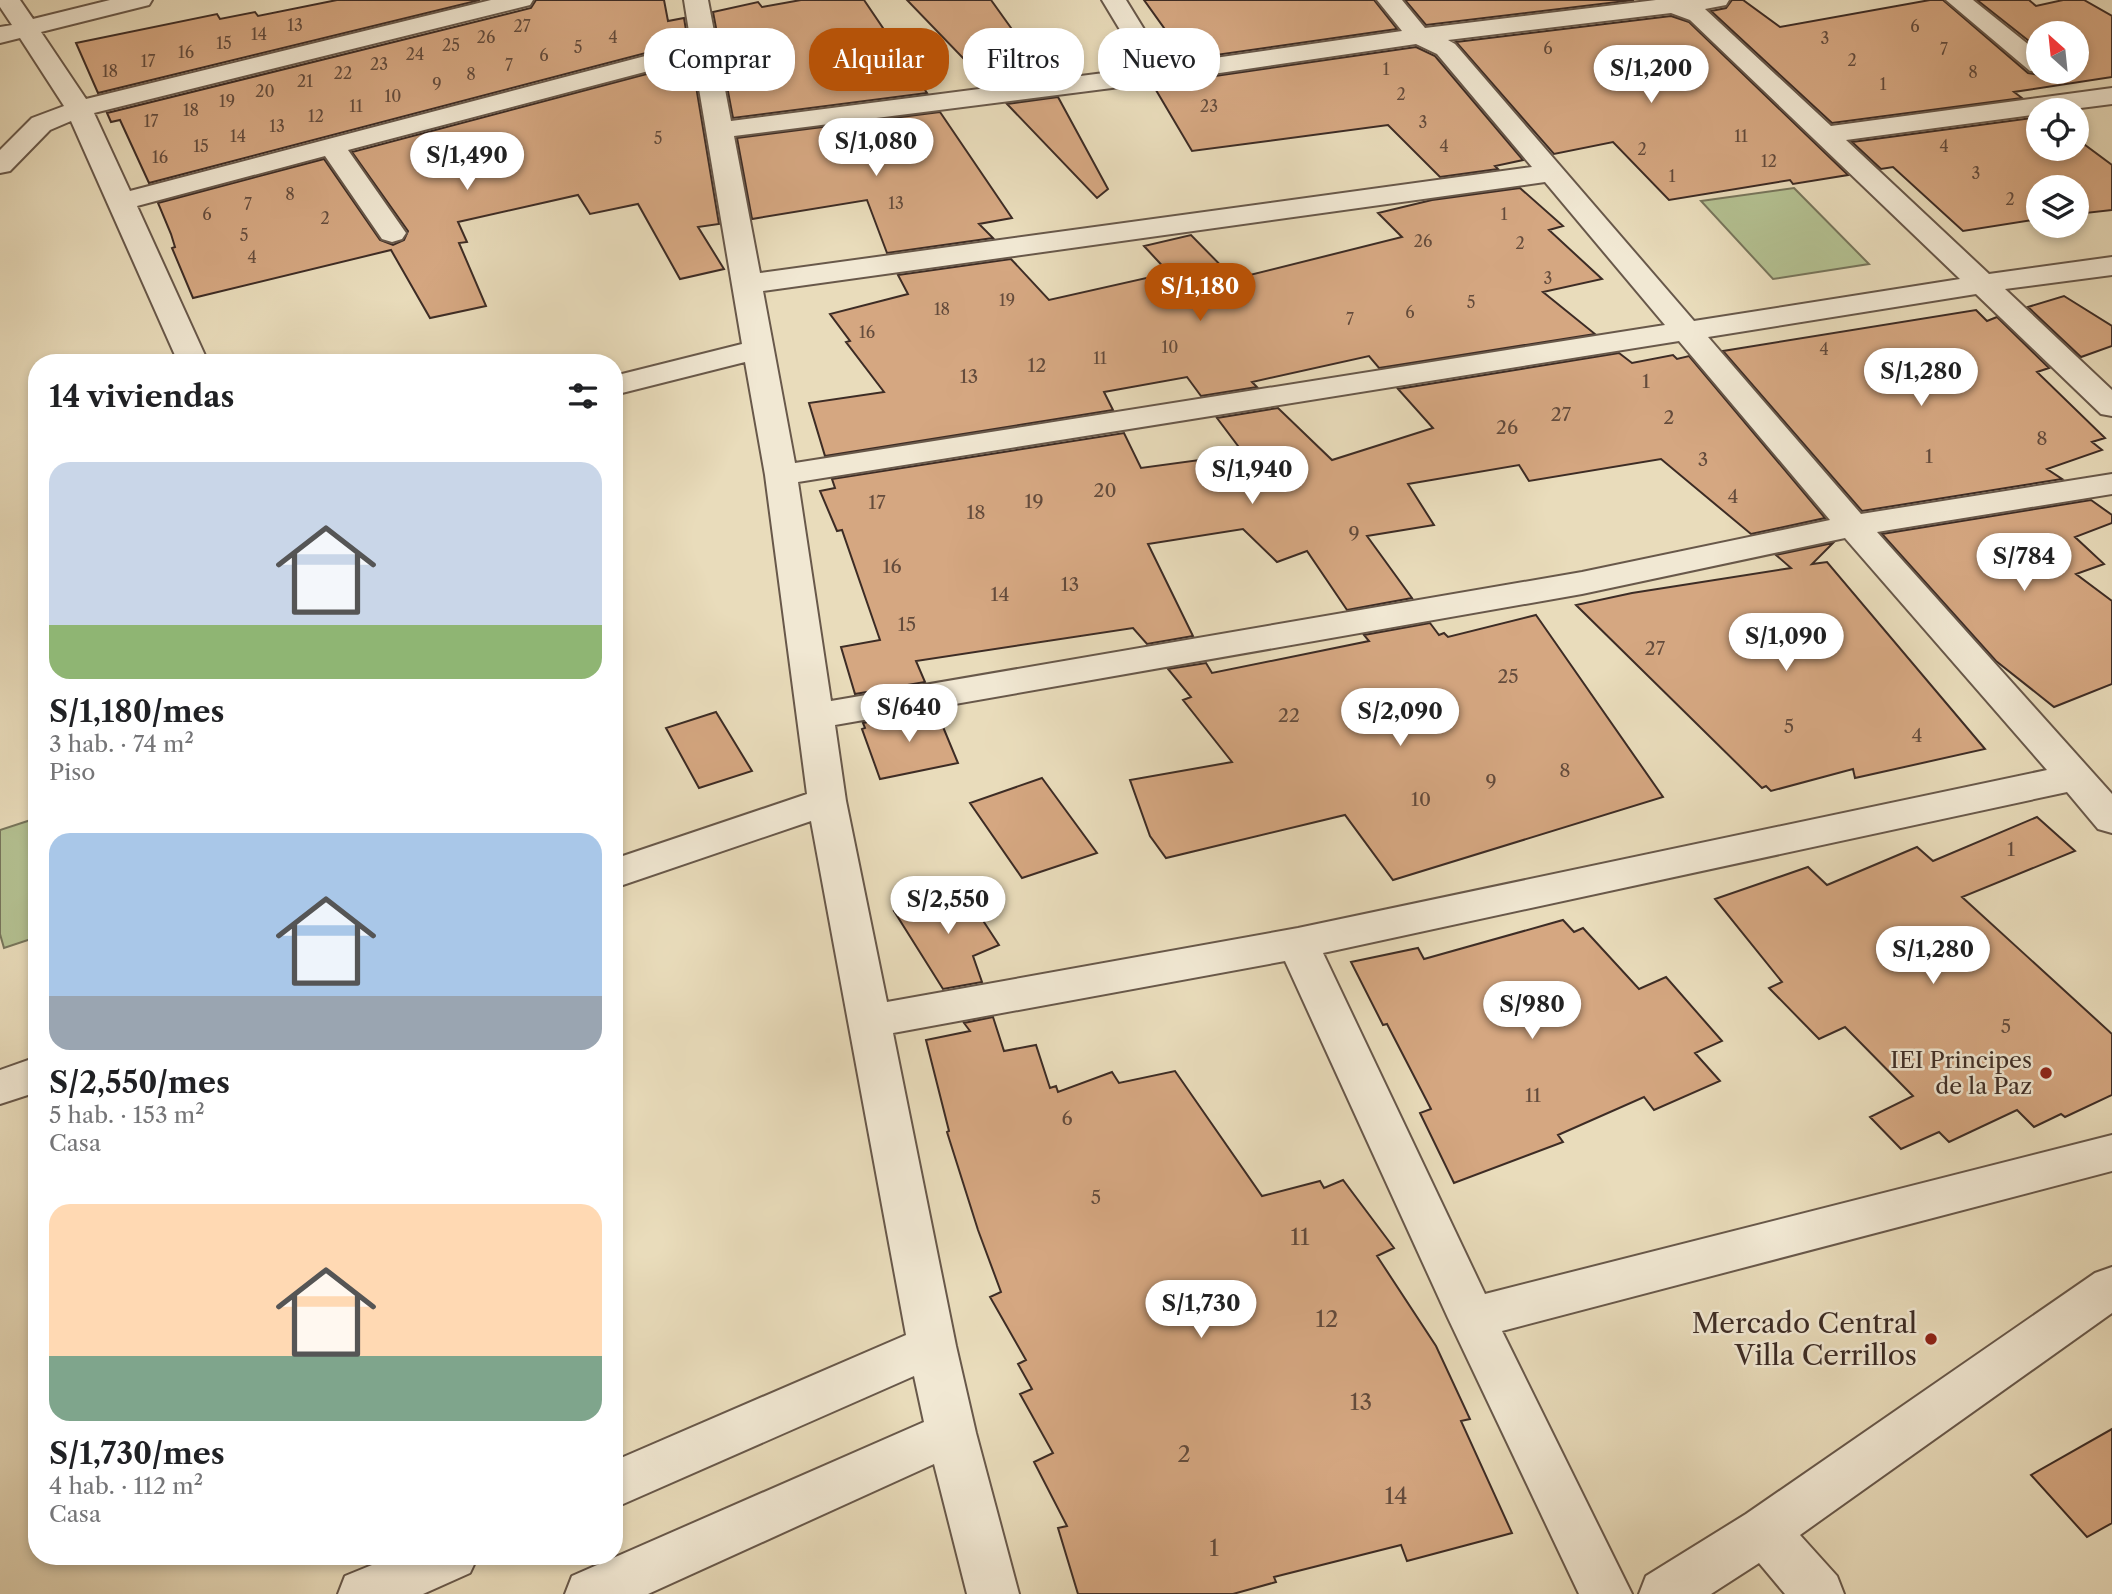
<!DOCTYPE html>
<html lang="es">
<head>
<meta charset="utf-8">
<style>
	:root { --surface:#fff; --page:#f2f2f2; --text:#202124; --muted:#757577; --accent:#b45309 }
	body { margin:0; font-family:"Libre Caslon Text",serif; background:var(--page); color:var(--text); height:100vh; display:flex; flex-direction:column; font-size:26px; white-space:nowrap }
	* { box-sizing:border-box; margin:0 }
	p { font-size:23px; color:var(--muted) }
	.icon { flex:none; width:38px; height:38px; fill:none; stroke:currentColor; stroke-width:2; stroke-linecap:round; stroke-linejoin:round }
	.map { position:relative; flex:1; overflow:hidden }
	.side { position:absolute; left:28px; top:354px; width:595px; height:1211px; display:flex; flex-direction:column; background:var(--surface); border-radius:28px; box-shadow:0 4px 10px #0003 }
	.side>* { flex:none }
	.guide { position:absolute; left:644px; top:28px; width:665px; height:63px; display:flex; gap:14px }
	.needle { width:46px; rotate:333deg }
	.fabs { position:absolute; left:2026px; top:21px; display:grid; gap:14px }
	.fabs a { display:grid; place-items:center; width:63px; height:63px; border-radius:50%; background:var(--surface); box-shadow:0 4px 10px #0003; font-size:35px }
	.price { position:absolute; translate:-50% -60px; padding:0 16px; border-radius:24px; background:#fff; color:#222; font-size:23px; line-height:46px; filter:drop-shadow(0 2px 4px #0008) }
	.price::after { content:''; position:absolute; left:50%; top:42px; width:21px; height:16px; margin-left:-10px; background:inherit; clip-path:polygon(0 0,100% 0,50% 100%) }
	.price.selected { background:var(--accent); color:#fff }
	ul { padding:0; list-style:none }
	li { display:grid; align-content:center; gap:14px; height:371px; padding:0 21px }
	li span { display:grid; place-items:center; height:217px; border-radius:21px; color:#555 }
	li>.icon { margin-inline-start:auto }
	span .icon { width:126px; height:126px; fill:#fffc; stroke-width:1 }
	li b { font-size:30px }
	h2 { display:flex; justify-content:space-between; align-items:center; height:84px; padding:0 21px; font-size:30px }
	.chip { padding:0 24px; border-radius:28px; background:var(--surface); box-shadow:0 4px 10px #0003; font-size:24px; line-height:63px }
	.chip.selected { background:var(--accent); color:#fff }
	.map>svg:first-child { display:block }
	.green { fill:#b4c192; stroke:#78765c; stroke-width:2 }
	.building { fill:#d5a781; stroke:#3d2c25; stroke-width:2 }
	.lines { fill:none; stroke-linecap:round; stroke-linejoin:round }
	.minor-casing { stroke:#68584a; stroke-width:4 }
	.minor { fill:#f1e8d3; fill-rule:evenodd }
	.poi-dot { fill:#8f2418; stroke:#f1e8d3; stroke-width:2.5 }
	.labels { text-anchor:middle; stroke-width:5; stroke-linejoin:round; paint-order:stroke }
	.far-number-label { font-size:16px; fill:#634b3c }
	.number-label { font-size:19px; fill:#634b3c }
	.poi-label { font-size:23px; fill:#3d2c25; stroke:#f1e8d3; text-anchor:end }
	.near-number-label { font-size:23px; fill:#634b3c }
	.near-poi-label { font-size:28px; fill:#3d2c25; stroke:#f1e8d3; text-anchor:end }
</style>
</head>
<body>
<div class="map">
<svg width="2112" height="1594" viewBox="0 0 2112 1594">
	<rect width="100%" height="100%" fill="#e9dcbb"/>
	<filter id="stains"><feTurbulence type="fractalNoise" baseFrequency=".00286" numOctaves="4"/><feColorMatrix values="0 0 0 0 .2 0 0 0 0 .09 0 0 0 0 .02 0 0 0 .5 -.17"/></filter>
	<radialGradient id="worn" r=".72"><stop offset=".6" stop-color="#630" stop-opacity="0"/><stop offset="1" stop-color="#630" stop-opacity=".3"/></radialGradient>
	<path class="green" d="M 1794,188 L 1869,264 L 1773,279 L 1701,201 Z
		M 37,818 L 37,937 L 4,948 L 0,934 L 0,830 Z"/>
	<path class="building" d="M 337,0 L 480,0 L 98,93 L 76,43 L 217,14 L 220,19 L 255,12 L 258,16 Z
		M 536,0 L 664,0 L 668,21 L 684,18 L 688,42 L 149,183 L 120,120 L 111,122 L 107,113 L 531,8 Z
		M 801,0 L 864,0 L 927,93 L 733,118 L 713,12 L 758,2 L 762,7 Z
		M 907,0 L 991,0 L 1047,78 L 989,85 Z
		M 1144,0 L 1374,0 L 1397,29 L 1167,62 L 1153,39 L 1169,35 Z
		M 1405,0 L 1634,0 L 1426,25 Z
		M 1732,0 L 1743,0 L 1780,27 L 1930,0 L 1943,0 L 2028,73 L 2039,75 L 2077,72 L 2077,33 L 2039,33 L 2039,49 L 1977,0 L 2029,0 L 2036,6 L 2063,0 L 2084,0 L 2112,16 L 2112,77 L 2014,92 L 2022,98 L 1832,123 L 1711,11 L 1726,8 Z
		M 1671,16 L 1689,22 L 1848,175 L 1793,184 L 1790,180 L 1669,200 L 1613,142 L 1554,154 L 1456,42 Z
		M 1416,47 L 1435,56 L 1523,160 L 1495,166 L 1498,169 L 1440,177 L 1388,125 L 1192,151 L 1153,85 Z
		M 692,62 L 719,224 L 698,227 L 724,269 L 680,279 L 638,204 L 590,214 L 578,195 L 458,222 L 467,242 L 459,243 L 486,306 L 430,318 L 391,250 L 193,298 L 172,248 L 175,247 L 171,234 L 158,203 L 324,159 L 380,240 L 393,245 L 404,240 L 408,231 L 352,152 Z
		M 1058,97 L 1108,189 L 1097,198 L 1007,104 Z
		M 940,112 L 1012,218 L 979,224 L 993,238 L 887,253 L 867,200 L 752,219 L 737,138 Z
		M 2039,117 L 2039,149 L 2077,149 L 2077,139 L 2112,165 L 2112,210 L 2077,214 L 2077,187 L 2039,187 L 2039,219 L 1963,231 L 1893,167 L 1881,169 L 1852,142 Z
		M 1520,188 L 1563,226 L 1549,230 L 1602,279 L 1543,292 L 1595,334 L 1379,368 L 1369,356 L 1252,382 L 1257,387 L 1201,396 L 1187,377 L 1104,392 L 1113,410 L 825,456 L 809,403 L 884,392 L 846,342 L 850,341 L 830,314 L 908,294 L 898,275 L 1011,259 L 1049,300 L 1169,273 L 1144,246 L 1191,235 L 1234,279 L 1402,237 L 1378,213 L 1432,200 Z
		M 2064,296 L 2112,326 L 2112,346 L 2081,357 L 2028,307 Z
		M 1976,310 L 1987,321 L 1997,317 L 2049,368 L 2037,372 L 2105,438 L 2092,442 L 2102,450 L 2047,469 L 2062,479 L 1862,511 L 1723,351 Z
		M 1619,353 L 1632,363 L 1673,355 L 1677,359 L 1689,356 L 1825,518 L 1751,534 L 1661,459 L 1529,481 L 1519,465 L 1408,484 L 1434,525 L 1367,536 L 1412,598 L 1347,610 L 1307,551 L 1277,562 L 1243,529 L 1148,544 L 1193,636 L 1147,644 L 1133,628 L 916,661 L 925,682 L 855,694 L 841,647 L 880,640 L 842,530 L 837,531 L 820,491 L 835,488 L 832,479 L 1124,433 L 1141,468 L 1244,454 L 1217,418 L 1278,408 L 1332,460 L 1433,428 L 1398,389 Z
		M 2091,500 L 2112,515 L 2112,523 L 2075,537 L 2104,564 L 2076,574 L 2112,601 L 2112,684 L 2054,707 L 1996,661 L 1882,534 Z
		M 1833,543 L 1812,564 L 1827,562 L 1985,749 L 1855,778 L 1853,769 L 1771,791 L 1766,786 L 1762,788 L 1576,605 L 1632,593 L 1791,568 L 1776,555 Z
		M 1536,615 L 1663,797 L 1393,880 L 1345,815 L 1166,858 L 1150,836 L 1130,780 L 1232,762 L 1183,700 L 1191,697 L 1168,669 L 1206,663 L 1212,673 L 1369,641 L 1364,635 L 1430,623 L 1439,635 L 1444,633 L 1448,637 Z
		M 936,710 L 958,763 L 880,779 L 862,729 L 865,728 L 863,723 Z
		M 716,712 L 752,771 L 699,788 L 666,728 Z
		M 1042,778 L 1097,853 L 1022,878 L 970,803 Z
		M 2037,817 L 2075,851 L 1962,897 L 2112,1034 L 2112,1095 L 2065,1117 L 2061,1114 L 2034,1127 L 2017,1110 L 1949,1142 L 1939,1132 L 1901,1149 L 1870,1117 L 1913,1096 L 1845,1027 L 1819,1039 L 1769,988 L 1782,982 L 1715,899 L 1808,867 L 1827,885 L 1917,847 L 1933,861 Z
		M 961,887 L 999,945 L 973,956 L 982,982 L 943,989 L 894,911 Z
		M 1563,920 L 1574,932 L 1583,928 L 1639,989 L 1666,977 L 1722,1041 L 1695,1053 L 1720,1081 L 1654,1110 L 1644,1097 L 1558,1135 L 1563,1142 L 1454,1183 L 1420,1113 L 1431,1109 L 1387,1024 L 1383,1025 L 1351,962 L 1418,948 L 1424,959 Z
		M 993,1017 L 1004,1051 L 1036,1045 L 1050,1088 L 1056,1086 L 1058,1092 L 1112,1072 L 1119,1083 L 1175,1071 L 1262,1196 L 1320,1181 L 1324,1188 L 1343,1180 L 1394,1248 L 1377,1256 L 1436,1346 L 1470,1419 L 1461,1421 L 1512,1533 L 1407,1561 L 1401,1545 L 1274,1577 L 1276,1582 L 1233,1594 L 1078,1594 L 1058,1528 L 1067,1526 L 1034,1462 L 1053,1453 L 1020,1394 L 1032,1389 L 1018,1364 L 1026,1360 L 990,1297 L 1001,1292 L 978,1230 L 947,1132 L 949,1131 L 926,1040 L 970,1031 L 964,1023 Z
		M 2112,1429 L 2112,1523 L 2087,1537 L 2031,1475 Z"/>
	<g class="lines">
		<g class="minor-casing">
			<path id="minor" d="M 0,0 L 20,0 L 33,19 L 110,0 L 152,0 L 149,5 L 41,32 L 86,99 L 491,0 L 533,0 L 530,5 L 94,113 L 130,191 L 691,44 L 684,0 L 708,0 L 731,121 L 1143,68 L 1102,0 L 1126,0 L 1166,65 L 1402,31 L 1377,0 L 1402,0 L 1425,28 L 1656,0 L 1729,0 L 1726,5 L 1705,9 L 1831,126 L 2112,88 L 2112,104 L 2065,110 L 2039,110 L 2039,114 L 1846,140 L 1989,274 L 2112,257 L 2112,275 L 2005,289 L 2112,390 L 2112,416 L 2101,414 L 1976,294 L 1708,337 L 1861,514 L 2112,474 L 2112,494 L 1877,532 L 2112,794 L 2112,833 L 2098,829 L 2067,792 L 1323,953 L 1485,1294 L 2112,1135 L 2112,1171 L 1502,1331 L 1632,1594 L 1579,1594 L 1448,1318 L 1285,961 L 893,1033 L 956,1346 L 976,1433 L 1019,1594 L 967,1594 L 934,1464 L 648,1594 L 565,1594 L 572,1576 L 924,1422 L 914,1376 L 614,1508 L 614,1461 L 906,1335 L 811,821 L 614,888 L 614,859 L 807,794 L 765,475 L 745,362 L 614,395 L 614,376 L 742,344 L 694,59 L 348,150 L 406,233 L 402,239 L 392,242 L 382,239 L 325,156 L 137,206 L 208,362 L 178,362 L 71,121 L 50,130 L 10,171 L 0,173 L 0,150 L 32,118 L 64,106 L 20,38 L 0,43 L 0,27 L 12,25 L 0,7 ZM 1671,13 L 1690,20 L 1960,279 L 1694,321 L 1455,44 L 1448,40 ZM 1416,44 L 1437,54 L 1532,167 L 760,273 L 734,136 L 1159,82 ZM 1545,182 L 1665,325 L 795,463 L 763,291 ZM 1679,341 L 1830,520 L 1582,572 L 831,701 L 798,482 ZM 1845,538 L 2047,770 L 1298,928 L 887,1002 L 846,801 L 835,725 L 1582,594 Z
				M 1946,0 L 1973,0 L 2039,53 L 2039,72 L 2047,72 L 2030,71 Z
				M 37,1057 L 37,1092 L 0,1104 L 0,1070 Z
				M 2112,1267 L 2112,1313 L 1800,1535 L 1837,1576 L 1844,1594 L 1785,1594 L 1759,1563 L 1711,1594 L 1639,1594 L 1646,1576 L 1746,1514 L 2095,1273 Z
				M 394,1556 L 478,1556 L 470,1573 L 423,1594 L 338,1594 L 345,1576 Z"/>
		</g>
		<use href="#minor" class="minor"/>
	</g>
	<g class="poi-dot">
		<circle cx="2046" cy="1073" r="7"/>
		<circle cx="1931" cy="1339" r="7"/>
	</g>
	<g class="labels">
		<g class="far-number-label">
			<text x="295" y="31">13</text>
			<text x="522" y="32">27</text>
			<text x="1915" y="32">6</text>
			<text x="259" y="40">14</text>
			<text x="486" y="43">26</text>
			<text x="613" y="43">4</text>
			<text x="1825" y="44">3</text>
			<text x="224" y="49">15</text>
			<text x="451" y="51">25</text>
			<text x="578" y="53">5</text>
			<text x="1548" y="54">6</text>
			<text x="1944" y="55">7</text>
			<text x="186" y="58">16</text>
			<text x="415" y="60">24</text>
			<text x="544" y="61">6</text>
			<text x="1852" y="66">2</text>
			<text x="148" y="67">17</text>
			<text x="379" y="70">23</text>
			<text x="509" y="71">7</text>
			<text x="1386" y="75">1</text>
			<text x="110" y="77">18</text>
			<text x="1973" y="78">8</text>
			<text x="343" y="79">22</text>
			<text x="471" y="80">8</text>
			<text x="305" y="87">21</text>
			<text x="437" y="90">9</text>
			<text x="1883" y="90">1</text>
			<text x="265" y="97">20</text>
			<text x="1401" y="100">2</text>
			<text x="393" y="102">10</text>
			<text x="227" y="107">19</text>
			<text x="356" y="112">11</text>
			<text x="1209" y="112">23</text>
			<text x="191" y="116">18</text>
			<text x="316" y="122">12</text>
			<text x="151" y="127">17</text>
			<text x="1423" y="128">3</text>
			<text x="277" y="132">13</text>
			<text x="238" y="142">14</text>
			<text x="1741" y="142">11</text>
			<text x="658" y="144">5</text>
			<text x="201" y="152">15</text>
			<text x="1444" y="152">4</text>
			<text x="1944" y="152">4</text>
			<text x="1642" y="155">2</text>
			<text x="160" y="163">16</text>
			<text x="1769" y="167">12</text>
			<text x="1976" y="179">3</text>
			<text x="1672" y="182">1</text>
			<text x="290" y="200">8</text>
			<text x="2010" y="205">2</text>
			<text x="896" y="209">13</text>
			<text x="248" y="210">7</text>
			<text x="207" y="220">6</text>
			<text x="1504" y="220">1</text>
			<text x="325" y="224">2</text>
			<text x="244" y="241">5</text>
			<text x="1423" y="247">26</text>
			<text x="1520" y="249">2</text>
			<text x="252" y="263">4</text>
			<text x="1548" y="284">3</text>
			<text x="1007" y="306">19</text>
			<text x="1471" y="308">5</text>
			<text x="942" y="315">18</text>
			<text x="1410" y="318">6</text>
			<text x="1350" y="325">7</text>
			<text x="867" y="338">16</text>
			<text x="1170" y="353">10</text>
			<text x="1824" y="355">4</text>
			<text x="1100" y="364">11</text>
		</g>
		<g class="number-label">
			<text x="1037" y="372">12</text>
			<text x="969" y="383">13</text>
			<text x="1646" y="388">1</text>
			<text x="1561" y="421">27</text>
			<text x="1669" y="424">2</text>
			<text x="1507" y="434">26</text>
			<text x="2042" y="445">8</text>
			<text x="1929" y="463">1</text>
			<text x="1703" y="466">3</text>
			<text x="1105" y="497">20</text>
			<text x="1733" y="503">4</text>
			<text x="1034" y="508">19</text>
			<text x="877" y="509">17</text>
			<text x="976" y="519">18</text>
			<text x="1354" y="540">9</text>
			<text x="892" y="573">16</text>
			<text x="1070" y="591">13</text>
			<text x="1000" y="601">14</text>
			<text x="907" y="631">15</text>
			<text x="1655" y="655">27</text>
			<text x="1508" y="683">25</text>
			<text x="1289" y="722">22</text>
			<text x="1789" y="733">5</text>
			<text x="1917" y="742">4</text>
			<text x="1565" y="777">8</text>
			<text x="1491" y="788">9</text>
			<text x="1421" y="806">10</text>
			<text x="2011" y="856">1</text>
			<text x="2006" y="1033">5</text>
			<text x="1533" y="1102">11</text>
			<text x="1067" y="1125">6</text>
			<text x="1096" y="1204">5</text>
		</g>
		<g class="poi-label">
			<text x="2032" y="1068">IEI Principes<tspan x="2032" dy="26">de la Paz</tspan></text>
		</g>
		<g class="near-number-label">
			<text x="1300" y="1245">11</text>
			<text x="1327" y="1327">12</text>
			<text x="1361" y="1410">13</text>
			<text x="1184" y="1462">2</text>
			<text x="1396" y="1504">14</text>
			<text x="1214" y="1556">1</text>
		</g>
		<g class="near-poi-label">
			<text x="1917" y="1333">Mercado Central<tspan x="1917" dy="32">Villa Cerrillos</tspan></text>
		</g>
	</g>
	<rect width="100%" height="100%" filter="url(#stains)"/>
	<rect width="100%" height="100%" fill="url(#worn)"/>
</svg>
<div class="fabs">
<a><svg class="needle" viewBox="-14 -14 28 28"><path d="M0-13l5 13h-10z" fill="#e53935"/><path d="M0 13l5-13h-10z" fill="#757577"/></svg></a>
<a><svg class="icon" aria-label="locate" viewBox="0 0 24 24"><circle cx="12" cy="12" r="6"/><path d="M12 2v4M12 18v4M2 12h4M18 12h4"/></svg></a>
<a><svg class="icon" aria-label="layers" viewBox="0 0 24 24"><path d="M12 4l9 5-9 5-9-5zM3 14l9 5 9-5"/></svg></a>
</div>
<b class="price" style="left:1651px;top:105px">S/1,200</b>
<b class="price" style="left:876px;top:178px">S/1,080</b>
<b class="price" style="left:467px;top:192px">S/1,490</b>
<b class="price selected" style="left:1200px;top:323px">S/1,180</b>
<b class="price" style="left:1921px;top:408px">S/1,280</b>
<b class="price" style="left:1252px;top:506px">S/1,940</b>
<b class="price" style="left:2024px;top:593px">S/784</b>
<b class="price" style="left:1786px;top:673px">S/1,090</b>
<b class="price" style="left:909px;top:744px">S/640</b>
<b class="price" style="left:1400px;top:748px">S/2,090</b>
<b class="price" style="left:948px;top:936px">S/2,550</b>
<b class="price" style="left:1933px;top:986px">S/1,280</b>
<b class="price" style="left:1532px;top:1041px">S/980</b>
<b class="price" style="left:1201px;top:1340px">S/1,730</b>
<div class="guide">
<a class="chip">Comprar</a>
<a class="chip selected">Alquilar</a>
<a class="chip">Filtros</a>
<a class="chip">Nuevo</a>
</div>
<section class="side">
<h2>14 viviendas<svg class="icon" aria-label="filters" viewBox="0 0 24 24"><path d="M4 7h16M4 17h16"/><circle cx="9" cy="7" r="2"/><circle cx="15" cy="17" r="2"/></svg></h2>
<ul>
<li><span style="background:linear-gradient(#c9d6e8 75%,#8fb573 0)"><svg class="icon" aria-label="home" viewBox="0 0 24 24"><path d="M3 11l9-7 9 7M6 9v11h12V9"/></svg></span><div><b>S/1,180/mes</b><p>3 hab. · 74 m²</p><p>Piso</p></div></li>
<li><span style="background:linear-gradient(#a9c7e8 75%,#9aa5b1 0)"><svg class="icon" aria-label="home" viewBox="0 0 24 24"><path d="M3 11l9-7 9 7M6 9v11h12V9"/></svg></span><div><b>S/2,550/mes</b><p>5 hab. · 153 m²</p><p>Casa</p></div></li>
<li><span style="background:linear-gradient(#ffd9b3 70%,#7fa58c 0)"><svg class="icon" aria-label="home" viewBox="0 0 24 24"><path d="M3 11l9-7 9 7M6 9v11h12V9"/></svg></span><div><b>S/1,730/mes</b><p>4 hab. · 112 m²</p><p>Casa</p></div></li>
</ul>
</section>
</div>
</body>
</html>
